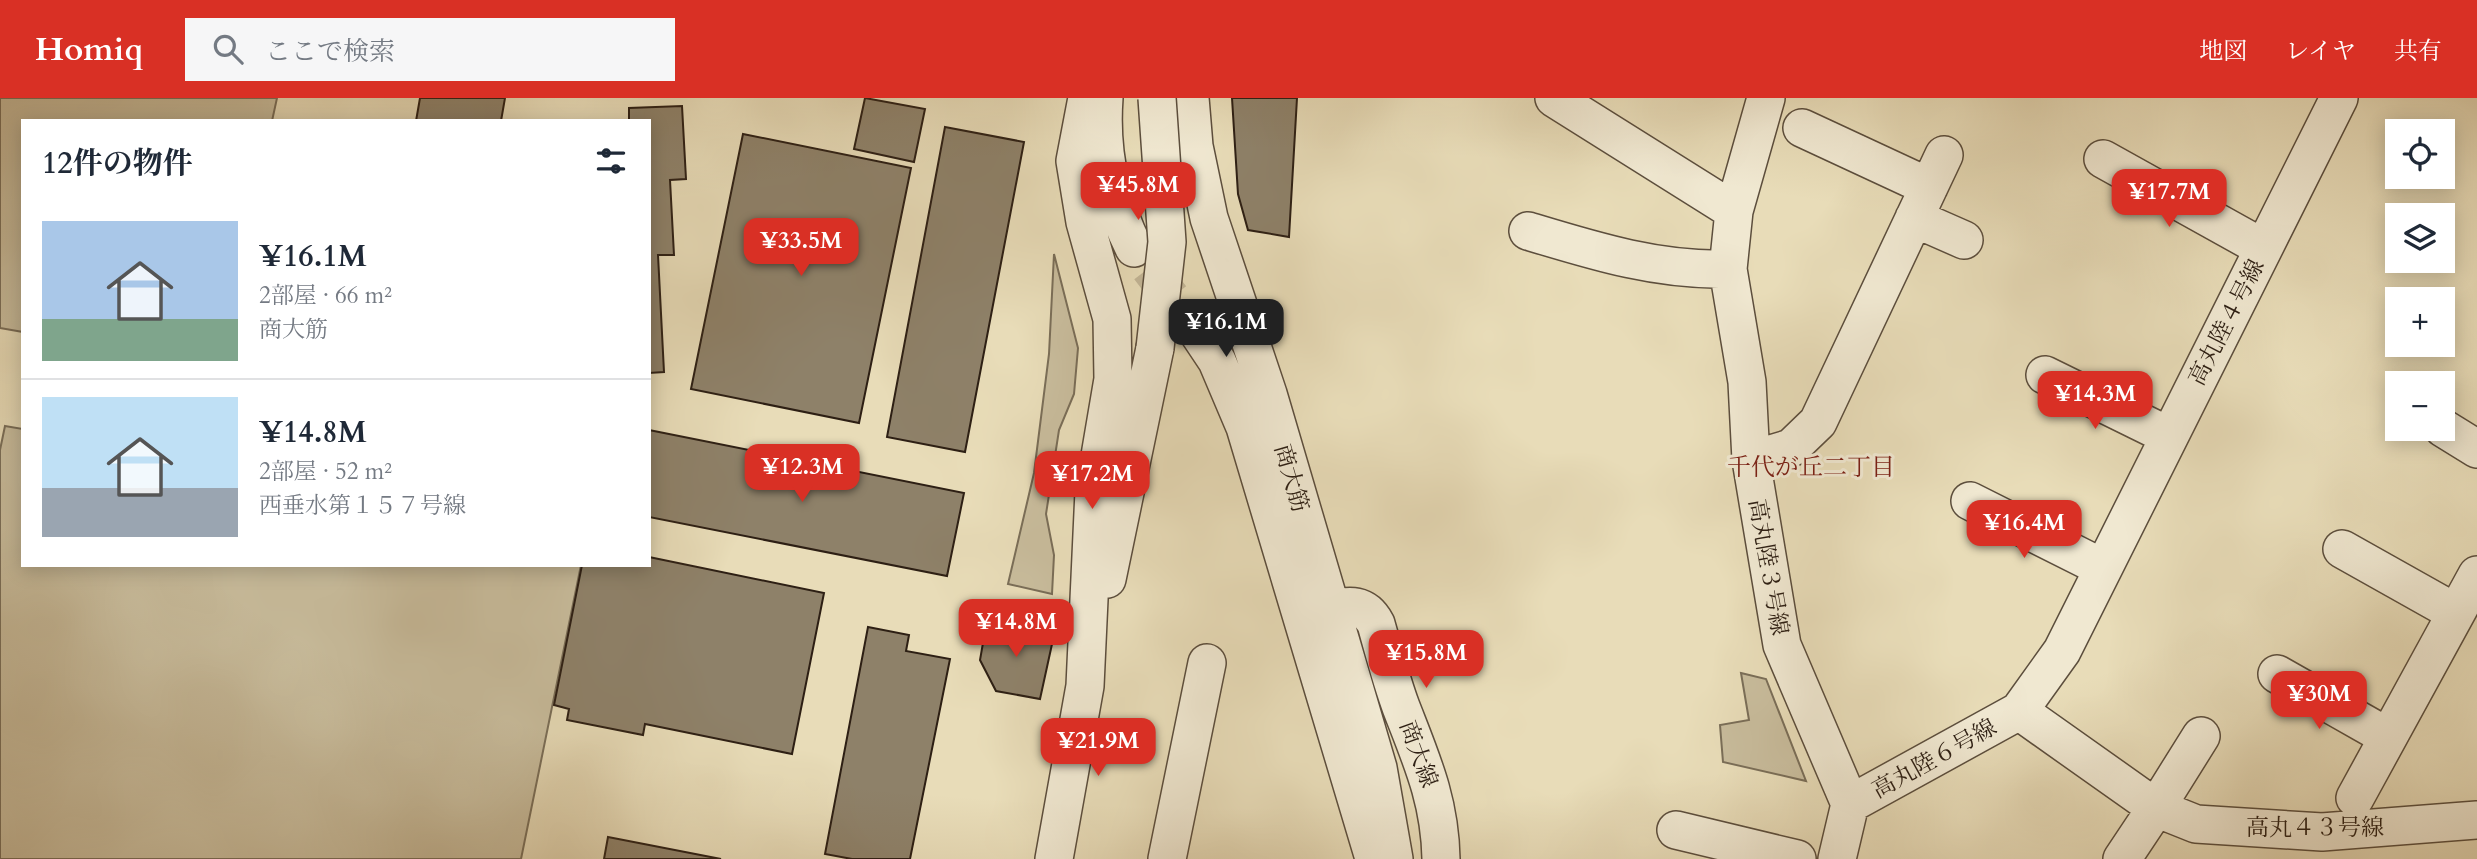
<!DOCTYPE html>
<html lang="ja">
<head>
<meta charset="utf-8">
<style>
	:root { --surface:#fff; --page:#f6f6f7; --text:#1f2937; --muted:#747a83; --line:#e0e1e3; --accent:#d93025 }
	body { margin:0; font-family:Cardo,"Noto Serif JP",serif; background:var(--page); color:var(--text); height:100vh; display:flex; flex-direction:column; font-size:26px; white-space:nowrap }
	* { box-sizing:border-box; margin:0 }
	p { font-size:23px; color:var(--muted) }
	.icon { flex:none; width:38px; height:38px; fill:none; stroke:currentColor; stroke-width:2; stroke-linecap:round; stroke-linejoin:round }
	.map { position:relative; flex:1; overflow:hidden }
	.side { position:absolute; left:21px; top:21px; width:630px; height:448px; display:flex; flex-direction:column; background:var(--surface); border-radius:0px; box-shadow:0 4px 18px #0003 }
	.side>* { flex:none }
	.tools { position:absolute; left:2385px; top:21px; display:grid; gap:14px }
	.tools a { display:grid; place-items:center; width:70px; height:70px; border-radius:0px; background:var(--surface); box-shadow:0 4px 18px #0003; font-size:35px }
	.price { position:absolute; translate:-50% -60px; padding:0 16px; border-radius:14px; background:var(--accent); color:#fff; font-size:23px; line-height:46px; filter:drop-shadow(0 2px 4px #0008) }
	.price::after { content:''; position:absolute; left:50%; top:42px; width:21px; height:16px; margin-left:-10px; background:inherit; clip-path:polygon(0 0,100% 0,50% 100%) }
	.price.selected { background:#222; color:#fff }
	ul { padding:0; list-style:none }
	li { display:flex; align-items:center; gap:21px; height:175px; padding:0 21px }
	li+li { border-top:2px solid var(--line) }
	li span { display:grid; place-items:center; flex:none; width:196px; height:140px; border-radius:0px; color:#555 }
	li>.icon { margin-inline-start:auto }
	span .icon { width:84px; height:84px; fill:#fffc; stroke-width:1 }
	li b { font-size:30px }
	h2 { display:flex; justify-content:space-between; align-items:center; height:84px; padding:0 21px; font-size:30px }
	header { display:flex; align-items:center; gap:42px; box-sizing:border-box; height:98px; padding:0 35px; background:var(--accent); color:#fff }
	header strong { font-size:33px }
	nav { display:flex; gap:38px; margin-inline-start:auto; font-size:24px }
	.search { width:490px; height:63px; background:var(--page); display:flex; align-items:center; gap:18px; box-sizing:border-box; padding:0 24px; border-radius:0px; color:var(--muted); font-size:26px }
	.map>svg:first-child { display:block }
	.green { fill:#c8bc9c; stroke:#7a6e58; stroke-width:2 }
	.building { fill:#8e8169; stroke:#2d1f14; stroke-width:2 }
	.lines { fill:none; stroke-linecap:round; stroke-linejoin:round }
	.minor-tunnel { stroke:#c3b697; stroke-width:37; stroke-dasharray:37 18; stroke-linecap:butt }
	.minor-casing { stroke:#5c4e3d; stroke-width:40 }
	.minor { stroke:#f0e8d1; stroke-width:37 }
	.minor-bridge-casing { stroke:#5c4e3d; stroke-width:40; stroke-linecap:butt }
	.minor-bridge { stroke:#f0e8d1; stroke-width:37 }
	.labels { text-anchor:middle; stroke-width:6; stroke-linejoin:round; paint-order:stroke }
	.street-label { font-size:23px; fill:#2d1f14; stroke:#f0e8d1 }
	.neighbourhood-label { font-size:24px; fill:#7a1f14; stroke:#f0e8d1 }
</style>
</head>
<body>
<header>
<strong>Homiq</strong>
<div class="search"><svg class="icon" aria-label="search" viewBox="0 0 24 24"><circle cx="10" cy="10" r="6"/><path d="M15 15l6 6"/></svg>ここで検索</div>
<nav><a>地図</a><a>レイヤ</a><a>共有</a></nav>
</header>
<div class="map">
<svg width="2477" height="761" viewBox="0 0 2477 761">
	<rect width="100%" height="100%" fill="#e8dcb8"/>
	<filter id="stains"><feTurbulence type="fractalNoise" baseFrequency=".00286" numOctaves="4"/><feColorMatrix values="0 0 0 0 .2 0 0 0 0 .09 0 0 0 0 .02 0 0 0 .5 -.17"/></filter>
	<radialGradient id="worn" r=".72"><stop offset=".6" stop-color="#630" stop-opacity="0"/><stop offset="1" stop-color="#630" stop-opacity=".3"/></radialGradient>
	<path class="green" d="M 0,0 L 277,0 L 272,23 L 23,23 L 23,234 L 0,230 Z
		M 1054,156 L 1078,250 L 1074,296 L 1059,332 L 1046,416 L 1054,457 L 1052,496 L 1008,486 L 1034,375 L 1049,256 Z
		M 5,328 L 23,331 L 23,467 L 581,467 L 521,761 L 0,761 L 0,352 Z
		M 1741,575 L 1766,581 L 1806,683 L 1723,664 L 1720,627 L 1749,622 Z"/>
	<path class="building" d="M 420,0 L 505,0 L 501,23 L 416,23 Z
		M 865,0 L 925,11 L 914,64 L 854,51 Z
		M 1232,0 L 1297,0 L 1289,139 L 1248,132 L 1238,96 Z
		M 682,8 L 686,81 L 670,82 L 674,157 L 658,157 L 664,274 L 649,275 L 649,23 L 629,23 L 629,10 Z
		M 945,29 L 1024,44 L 965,354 L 887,339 Z
		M 743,36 L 911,70 L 859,325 L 691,291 Z
		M 649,332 L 964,395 L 947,478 L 649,419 Z
		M 649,459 L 824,495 L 792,656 L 645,626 L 643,637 L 567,622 L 569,611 L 554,607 L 582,467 L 649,467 Z
		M 987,522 L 1054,537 L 1040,601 L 996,593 L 980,562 Z
		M 868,529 L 909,537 L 906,553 L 950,561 L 910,761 L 852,761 L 825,756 Z
		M 608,739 L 721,761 L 604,761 Z"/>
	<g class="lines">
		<path class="minor-tunnel" d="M 1149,170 L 1197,233"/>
		<g class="minor-casing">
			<path id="minor" d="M 1104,0 C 1100,54 1110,102 1134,150
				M 1190,0 L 1194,48 L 1209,120 L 1268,296 L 1378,670 L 1394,761
				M 1554,0 L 1734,113
				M 1766,0 L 1734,113 L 1728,171 L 1747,284 L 1751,362 L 1782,547 L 1850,706 L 1837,761
				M 1802,30 L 1929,89
				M 2103,61 L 2263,150
				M 1914,120 L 1964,142
				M 1528,133 C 1594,153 1658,173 1728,171
				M 1197,233 L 1217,263 L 1245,329 L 1373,757
				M 2045,277 L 2169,338
				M 2443,330 L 2477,351
				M 1751,362 L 1791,350 L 1818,324 L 1944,57
				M 1970,403 L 2103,470
				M 2342,451 L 2456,515
				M 1107,481 L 1155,250
				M 1329,511 C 1350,507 1365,505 1376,526 C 1384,554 1391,582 1401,609 C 1422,663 1440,703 1441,761
				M 2277,576 L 2388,639
				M 2201,638 L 2156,710 L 2196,726 L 2322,734 L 2477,722
				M 2355,700 L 2477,477
				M 1850,706 L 2019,613
				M 1676,732 L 1797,761
				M 1054,761 L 1085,588 L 1094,393 L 1113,281 L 1112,221 L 1085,124 L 1075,63 L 1087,0
				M 1167,761 L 1207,565
				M 2122,761 L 2156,710 L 2019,613 L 2062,553 L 2339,0"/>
		</g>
		<use href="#minor" class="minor"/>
		<g class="minor-bridge-casing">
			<path id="minor-bridge" d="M 1155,250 L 1167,144 L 1157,0"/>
		</g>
		<use href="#minor-bridge" class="minor-bridge"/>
	</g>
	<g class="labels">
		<g class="street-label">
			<text transform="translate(2226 224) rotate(-63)" y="8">高丸陸４号線</text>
			<text transform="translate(1292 380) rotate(74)" y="8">商大筋</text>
			<text transform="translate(1769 469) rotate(80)" y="8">高丸陸３号線</text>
			<text transform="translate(1419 656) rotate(70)" y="8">商大線</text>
			<text transform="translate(1934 660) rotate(-29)" y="8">高丸陸６号線</text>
			<text x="2315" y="737">高丸４３号線</text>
		</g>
		<g class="neighbourhood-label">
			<text x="1811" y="377">千代が丘二丁目</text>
		</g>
	</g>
	<rect width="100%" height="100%" filter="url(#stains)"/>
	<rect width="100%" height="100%" fill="url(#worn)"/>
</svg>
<div class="tools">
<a><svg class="icon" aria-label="locate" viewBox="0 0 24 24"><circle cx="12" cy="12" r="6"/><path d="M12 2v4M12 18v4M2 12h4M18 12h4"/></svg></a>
<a><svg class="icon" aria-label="layers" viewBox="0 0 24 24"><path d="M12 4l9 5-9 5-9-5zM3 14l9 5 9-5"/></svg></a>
<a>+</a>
<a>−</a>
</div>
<b class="price" style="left:1138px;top:124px">¥45.8M</b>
<b class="price" style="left:2169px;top:131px">¥17.7M</b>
<b class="price" style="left:801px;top:180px">¥33.5M</b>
<b class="price selected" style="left:1226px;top:261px">¥16.1M</b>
<b class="price" style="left:2095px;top:333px">¥14.3M</b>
<b class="price" style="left:802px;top:406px">¥12.3M</b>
<b class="price" style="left:1092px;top:413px">¥17.2M</b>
<b class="price" style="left:2024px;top:462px">¥16.4M</b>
<b class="price" style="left:1016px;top:561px">¥14.8M</b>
<b class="price" style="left:1426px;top:592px">¥15.8M</b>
<b class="price" style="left:2319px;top:633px">¥30M</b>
<b class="price" style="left:1098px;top:680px">¥21.9M</b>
<section class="side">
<h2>12件の物件<svg class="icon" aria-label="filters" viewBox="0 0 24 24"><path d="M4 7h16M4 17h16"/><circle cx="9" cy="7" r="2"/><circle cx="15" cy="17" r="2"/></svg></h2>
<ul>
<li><span style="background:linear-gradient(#a9c7e8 70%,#7fa58c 0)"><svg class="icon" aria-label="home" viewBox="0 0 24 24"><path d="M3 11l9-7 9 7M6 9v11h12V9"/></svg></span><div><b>¥16.1M</b><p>2部屋 · 66 m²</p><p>商大筋</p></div></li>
<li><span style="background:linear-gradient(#bfe0f5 65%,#9aa5b1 0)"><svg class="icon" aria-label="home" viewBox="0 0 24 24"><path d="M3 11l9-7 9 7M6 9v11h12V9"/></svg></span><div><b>¥14.8M</b><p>2部屋 · 52 m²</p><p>西垂水第１５７号線</p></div></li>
</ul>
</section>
</div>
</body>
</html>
